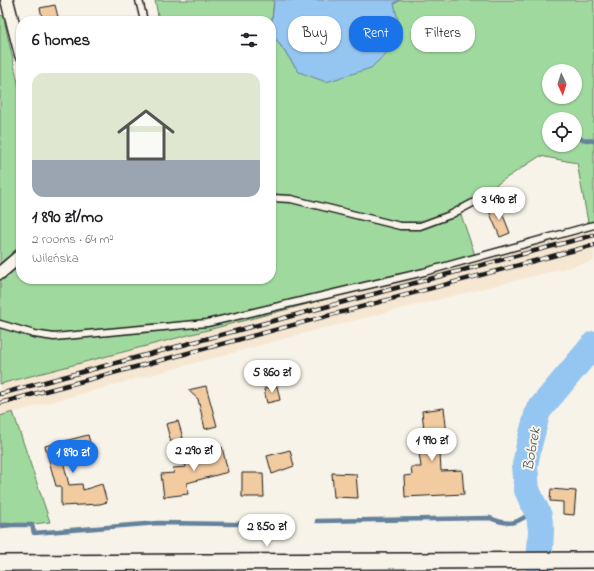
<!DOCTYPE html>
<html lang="en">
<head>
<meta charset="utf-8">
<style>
	:root { --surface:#fff; --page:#f6f6f6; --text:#202124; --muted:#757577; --accent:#1a73e8 }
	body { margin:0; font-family:"Indie Flower",sans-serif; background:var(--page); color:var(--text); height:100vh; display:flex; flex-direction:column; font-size:15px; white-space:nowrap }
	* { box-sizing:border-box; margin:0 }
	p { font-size:13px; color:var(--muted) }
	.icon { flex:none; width:22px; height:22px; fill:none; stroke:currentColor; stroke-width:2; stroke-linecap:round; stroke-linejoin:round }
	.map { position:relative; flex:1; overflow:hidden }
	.panel { position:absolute; left:16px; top:16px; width:260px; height:268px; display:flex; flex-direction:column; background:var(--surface); border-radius:16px; box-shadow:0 1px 3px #0004 }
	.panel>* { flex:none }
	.hud { position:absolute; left:288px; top:16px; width:246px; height:36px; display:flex; gap:8px }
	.needle { width:26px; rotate:176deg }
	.controls { position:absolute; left:542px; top:64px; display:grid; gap:8px }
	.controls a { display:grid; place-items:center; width:40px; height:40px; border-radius:50%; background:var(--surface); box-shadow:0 1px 3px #0004; font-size:20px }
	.price { position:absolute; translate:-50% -34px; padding:0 9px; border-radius:14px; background:#fff; color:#222; font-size:13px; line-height:26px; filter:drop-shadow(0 1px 2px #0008) }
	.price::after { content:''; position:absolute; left:50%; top:24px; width:12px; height:9px; margin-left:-6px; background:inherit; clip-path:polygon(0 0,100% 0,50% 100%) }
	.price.selected { background:var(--accent); color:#fff }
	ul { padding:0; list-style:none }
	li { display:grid; align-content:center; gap:8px; height:212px; padding:0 16px }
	li span { display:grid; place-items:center; height:124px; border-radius:12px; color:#555 }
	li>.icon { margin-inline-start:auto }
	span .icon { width:72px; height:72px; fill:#fffc; stroke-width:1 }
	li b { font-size:17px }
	h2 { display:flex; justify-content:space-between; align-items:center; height:48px; padding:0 16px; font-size:17px }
	.chip { padding:0 14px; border-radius:16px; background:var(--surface); box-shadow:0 1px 3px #0004; font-size:14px; line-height:36px }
	.chip.selected { background:var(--accent); color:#fff }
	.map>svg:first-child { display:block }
	.built { fill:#f6e7d3 }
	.green { fill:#a0d99e; stroke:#5e7a5d; fill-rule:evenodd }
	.water { fill:#95c5f1; stroke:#65819c }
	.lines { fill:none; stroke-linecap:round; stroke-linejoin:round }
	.stream { stroke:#65819c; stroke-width:4.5 }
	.river { stroke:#95c5f1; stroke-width:26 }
	.building { fill:#f2cba1; stroke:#1c1c1c }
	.service-casing { stroke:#1c1c1c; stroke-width:9 }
	.minor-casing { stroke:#1c1c1c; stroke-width:15 }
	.tertiary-casing { stroke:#1c1c1c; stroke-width:18 }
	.service { stroke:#f7f3e8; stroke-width:6 }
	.minor { stroke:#f7f3e8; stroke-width:12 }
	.tertiary { stroke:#f7f3e8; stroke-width:15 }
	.rail-casing { stroke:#1c1c1c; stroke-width:4.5 }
	.rail { stroke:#f7f3e8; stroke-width:3; stroke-dasharray:9; stroke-linecap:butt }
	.labels { text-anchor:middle; stroke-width:4; stroke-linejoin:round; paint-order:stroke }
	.water-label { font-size:15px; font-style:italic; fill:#465767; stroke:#f7f3e8 }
</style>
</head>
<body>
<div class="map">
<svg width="594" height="571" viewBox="0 0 594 571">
	<rect width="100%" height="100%" fill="#f7f3e8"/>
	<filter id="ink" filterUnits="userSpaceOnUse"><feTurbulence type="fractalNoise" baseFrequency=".025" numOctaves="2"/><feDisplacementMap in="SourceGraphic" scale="8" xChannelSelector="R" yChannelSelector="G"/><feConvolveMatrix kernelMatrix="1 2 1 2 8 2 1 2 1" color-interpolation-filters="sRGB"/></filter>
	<g filter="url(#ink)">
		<path class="built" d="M 594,221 L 594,261 L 320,329 L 0,416 L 0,384 L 323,300 Z"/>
		<path class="green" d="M 155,0 L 274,0 L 271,30 L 271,21 L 159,21 Z
			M 400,0 L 594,0 L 594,221 L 588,222 L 577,163 L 540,156 L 459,209 L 475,255 L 323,300 L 0,384 L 0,16 L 3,15 L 21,96 L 21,279 L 271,279 L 271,32 L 299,72 ZM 549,71 L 575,71 L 575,97 L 549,97 ZM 549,119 L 575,119 L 575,145 L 549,145 Z
			M 13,412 L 50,522 L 0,528 L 0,416 Z"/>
		<path class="water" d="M 274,0 L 400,0 L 394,3 L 402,38 L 371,68 L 326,82 L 299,72 L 271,32 Z"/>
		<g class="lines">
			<path class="stream" d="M 575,138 L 594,141
				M 317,521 L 490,518 C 511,527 518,523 536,509
				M 0,525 L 32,525 L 34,533 L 158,523 L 234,524 L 292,522"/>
			<path class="river" d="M 539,571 L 541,530 L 539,516 L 527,490 L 525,465 L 529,445 L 538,411 L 594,344"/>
		</g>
		<path class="building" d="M 55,5 L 59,21 L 43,21 L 40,8 Z
			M 499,205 L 510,233 L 500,237 L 488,209 Z
			M 206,386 L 217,426 L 205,429 L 198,399 L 188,390 Z
			M 277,386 L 280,400 L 267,403 L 264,389 Z
			M 444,408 L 447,434 L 439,435 L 441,471 L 462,470 L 464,494 L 405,497 L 404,476 L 412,475 L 411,467 L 421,467 L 416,431 L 424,430 L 422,411 Z
			M 178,421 L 183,438 L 171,442 L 166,424 Z
			M 88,435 L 92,450 L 62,457 L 69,485 L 82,484 L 83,490 L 102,484 L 107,502 L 100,504 L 61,506 L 61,486 L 56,486 L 45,446 Z
			M 222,447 L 228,472 L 187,483 L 188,494 L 164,497 L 161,474 L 174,473 L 173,468 L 186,467 L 184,457 Z
			M 290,450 L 294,466 L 272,474 L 267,456 Z
			M 242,473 L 263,473 L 264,497 L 242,497 Z
			M 332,473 L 356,474 L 358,498 L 334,497 Z
			M 551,489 L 576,491 L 574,515 L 563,514 L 563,502 L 550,501 Z"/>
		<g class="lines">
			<g class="service-casing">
				<path id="service" d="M 139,0 L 144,21
					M 271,198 L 291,199 L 400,226 L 420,226 L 450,215 L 488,195
					M 0,324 L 34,334 L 54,337 L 207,323 L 424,272 L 594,225"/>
			</g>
			<g class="minor-casing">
				<path id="minor" d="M 7,0 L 21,55
					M 0,273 L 21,255"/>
			</g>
			<g class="tertiary-casing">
				<path id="tertiary" d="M 0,563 L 594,560"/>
			</g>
			<use href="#service" class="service"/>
			<use href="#minor" class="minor"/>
			<use href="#tertiary" class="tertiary"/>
			<g class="rail-casing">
				<path id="rail" d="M 0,394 L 594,235
					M 0,403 L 594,245"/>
			</g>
			<use href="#rail" class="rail"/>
		</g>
	</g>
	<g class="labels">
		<g class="water-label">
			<text transform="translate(531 449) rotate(-80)" y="5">Bobrek</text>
		</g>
	</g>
</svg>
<div class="controls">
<a><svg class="needle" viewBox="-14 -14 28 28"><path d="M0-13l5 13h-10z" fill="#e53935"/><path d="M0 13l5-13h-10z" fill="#757577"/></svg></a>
<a><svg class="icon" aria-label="locate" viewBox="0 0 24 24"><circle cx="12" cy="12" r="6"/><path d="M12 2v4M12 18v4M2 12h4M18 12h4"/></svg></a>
</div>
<b class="price" style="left:499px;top:221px">3 490 zł</b>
<b class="price" style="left:272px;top:394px">5 860 zł</b>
<b class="price" style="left:432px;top:462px">1 990 zł</b>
<b class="price" style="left:194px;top:472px">2 290 zł</b>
<b class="price selected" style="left:73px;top:474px">1 890 zł</b>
<b class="price" style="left:267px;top:548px">2 850 zł</b>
<div class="hud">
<a class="chip">Buy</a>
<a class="chip selected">Rent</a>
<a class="chip">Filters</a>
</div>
<section class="panel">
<h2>6 homes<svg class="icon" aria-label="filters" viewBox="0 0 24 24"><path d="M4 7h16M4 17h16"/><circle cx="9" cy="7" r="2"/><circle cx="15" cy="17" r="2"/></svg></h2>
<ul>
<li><span style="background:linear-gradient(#dfe7d0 70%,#9aa5b1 0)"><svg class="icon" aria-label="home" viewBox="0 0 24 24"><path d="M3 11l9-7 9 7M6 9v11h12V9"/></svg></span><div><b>1 890 zł/mo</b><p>2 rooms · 64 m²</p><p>Wileńska</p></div></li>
</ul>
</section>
</div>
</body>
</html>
